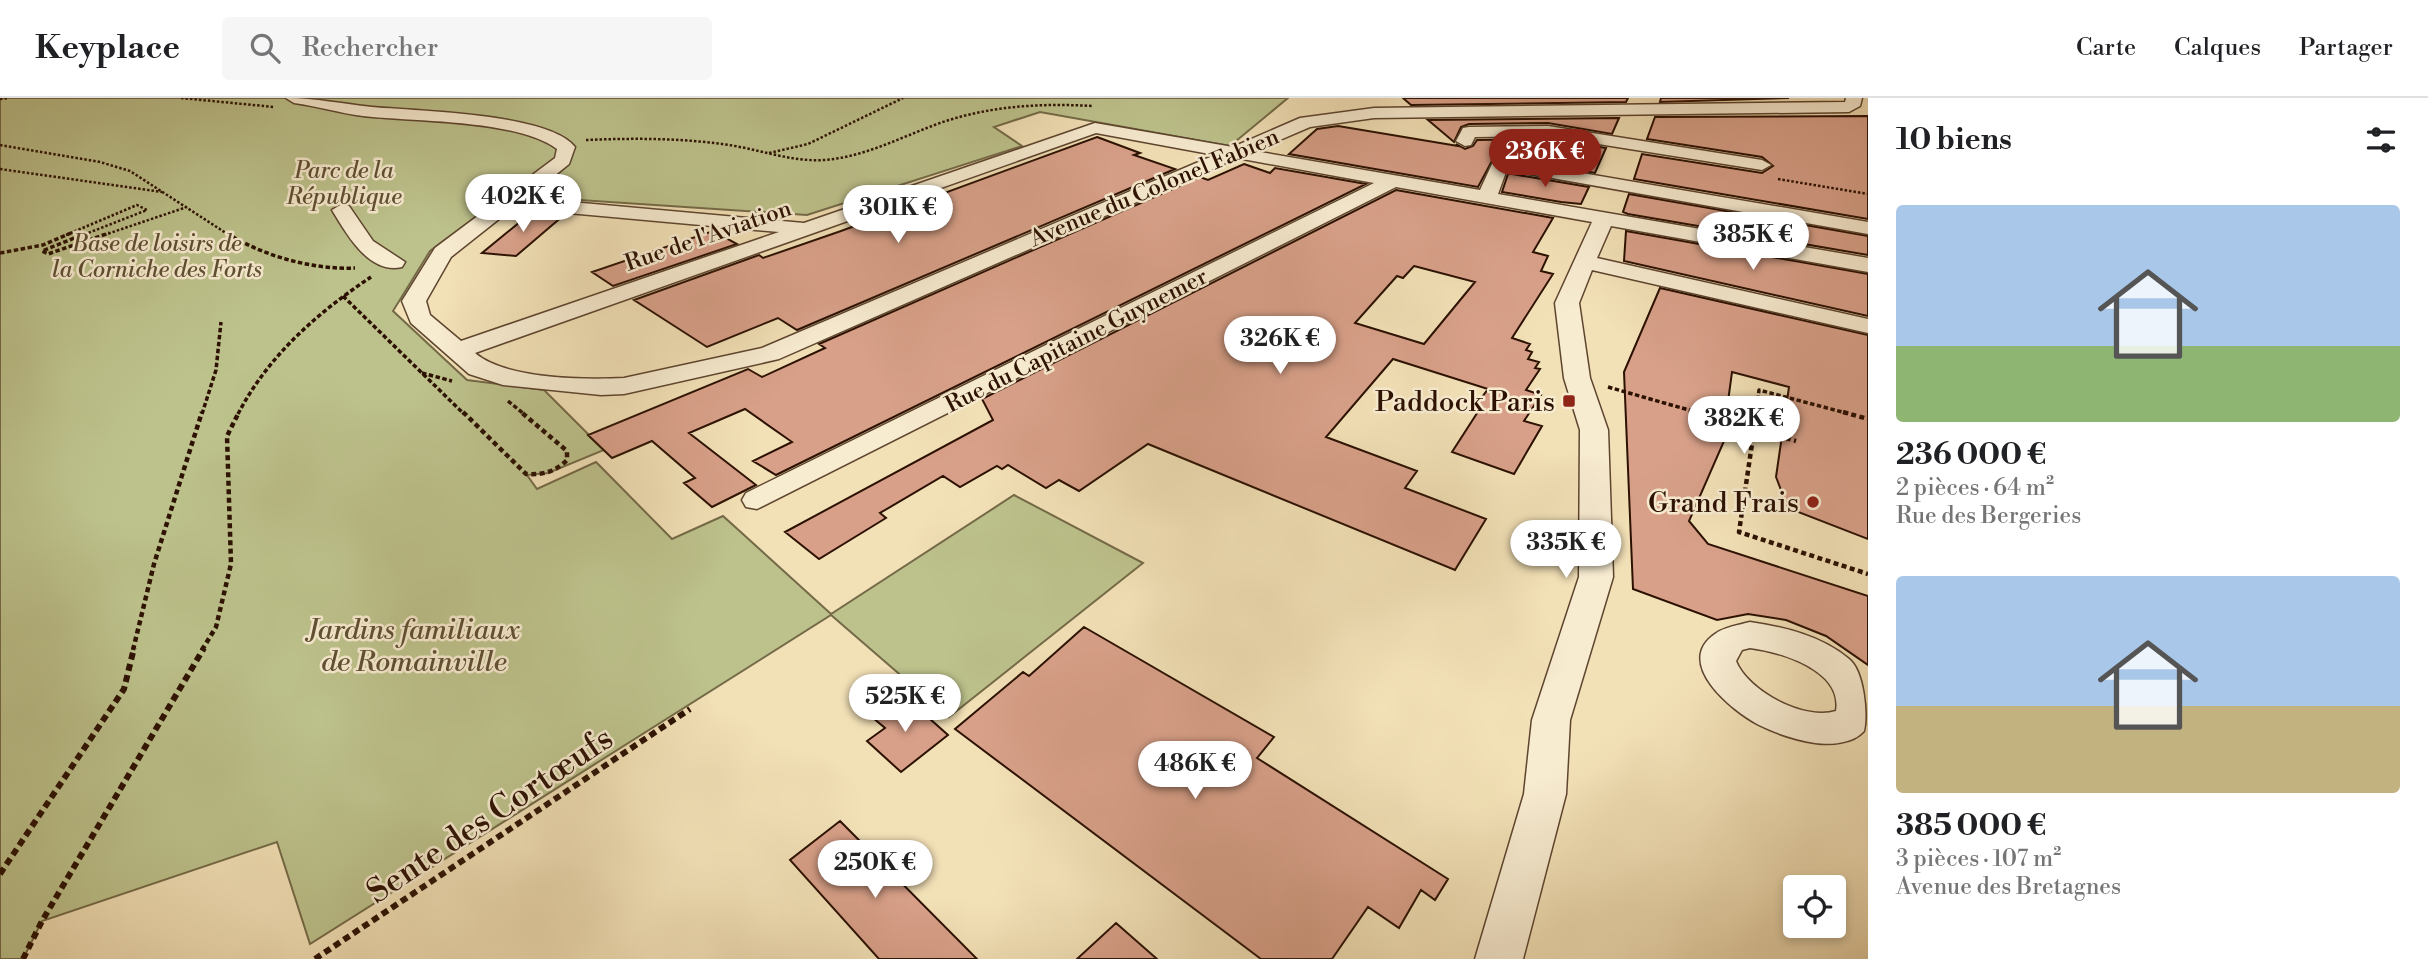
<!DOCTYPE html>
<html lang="fr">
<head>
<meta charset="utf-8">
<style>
	:root { --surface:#fff; --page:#f6f6f6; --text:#202124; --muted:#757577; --line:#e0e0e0; --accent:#8f2418 }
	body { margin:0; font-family:"Libre Bodoni",serif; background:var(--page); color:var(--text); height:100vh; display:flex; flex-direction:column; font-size:26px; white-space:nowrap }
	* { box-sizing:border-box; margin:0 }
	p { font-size:23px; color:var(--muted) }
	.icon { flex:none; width:38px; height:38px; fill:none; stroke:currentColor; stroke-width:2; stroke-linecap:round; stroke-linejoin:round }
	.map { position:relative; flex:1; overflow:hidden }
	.panel { display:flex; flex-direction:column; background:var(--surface); width:560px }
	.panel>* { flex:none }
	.buttons { position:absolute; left:1783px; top:777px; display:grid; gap:14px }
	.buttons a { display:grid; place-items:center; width:63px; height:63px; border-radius:7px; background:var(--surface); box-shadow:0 4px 10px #0003; font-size:35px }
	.price { position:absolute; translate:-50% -60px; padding:0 16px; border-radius:24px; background:#fff; color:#222; font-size:23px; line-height:46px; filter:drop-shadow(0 2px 4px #0008) }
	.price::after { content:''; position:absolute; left:50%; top:42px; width:21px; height:16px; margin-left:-10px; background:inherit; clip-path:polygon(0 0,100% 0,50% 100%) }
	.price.selected { background:var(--accent); color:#fff }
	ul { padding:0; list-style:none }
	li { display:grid; align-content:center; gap:14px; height:371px; padding:0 28px }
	li span { display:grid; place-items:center; height:217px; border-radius:7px; color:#555 }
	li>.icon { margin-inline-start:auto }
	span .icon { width:126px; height:126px; fill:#fffc; stroke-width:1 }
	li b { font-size:30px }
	h2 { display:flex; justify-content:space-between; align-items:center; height:84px; padding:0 28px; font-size:30px }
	header { display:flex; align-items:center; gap:42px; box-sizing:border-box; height:98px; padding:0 35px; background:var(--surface); border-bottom:2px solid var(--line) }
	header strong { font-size:33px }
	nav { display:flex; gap:38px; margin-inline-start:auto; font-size:24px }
	.search { width:490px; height:63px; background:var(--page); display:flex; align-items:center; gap:18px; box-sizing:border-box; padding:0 24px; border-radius:7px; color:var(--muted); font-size:26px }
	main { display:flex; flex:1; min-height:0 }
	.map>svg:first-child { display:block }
	.green { fill:#bdc28c; stroke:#746a47; stroke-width:2 }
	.building { fill:#d8a089; stroke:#2c1102; stroke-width:2; fill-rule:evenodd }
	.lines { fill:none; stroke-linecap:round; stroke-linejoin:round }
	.minor-casing { stroke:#5e452f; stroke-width:3 }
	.path-far3 { stroke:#2c1102; stroke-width:2.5; stroke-dasharray:2.5 2; stroke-linecap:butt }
	.path-far2 { stroke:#2c1102; stroke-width:3.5; stroke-dasharray:4.5 2.5; stroke-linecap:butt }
	.path-far1 { stroke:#2c1102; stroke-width:4.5; stroke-dasharray:5 3.5; stroke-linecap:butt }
	.path { stroke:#2c1102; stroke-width:6; stroke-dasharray:7 4.5; stroke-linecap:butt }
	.minor { fill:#f7ebd0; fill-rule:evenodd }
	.poi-dot { fill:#8f2418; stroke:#f7ebd0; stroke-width:2.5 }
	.labels { text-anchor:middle; stroke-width:5; stroke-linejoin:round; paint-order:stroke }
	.far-park-label { font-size:23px; font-style:italic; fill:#5f4f32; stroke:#f7ebd0 }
	.far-street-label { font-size:23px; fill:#2c1102; stroke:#f7ebd0 }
	.poi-label { font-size:28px; fill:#2c1102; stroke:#f7ebd0; text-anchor:end }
	.park-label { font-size:28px; font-style:italic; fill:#5f4f32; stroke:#f7ebd0 }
	.near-street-label { font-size:33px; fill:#2c1102; stroke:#f7ebd0 }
</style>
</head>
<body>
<header>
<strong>Keyplace</strong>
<div class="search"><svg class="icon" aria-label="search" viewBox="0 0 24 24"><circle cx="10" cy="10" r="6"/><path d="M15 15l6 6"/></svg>Rechercher</div>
<nav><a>Carte</a><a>Calques</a><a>Partager</a></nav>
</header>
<main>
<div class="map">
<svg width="1868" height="861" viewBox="0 0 1868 861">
	<rect width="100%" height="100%" fill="#f2e0b6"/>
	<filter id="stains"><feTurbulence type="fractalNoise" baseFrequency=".00286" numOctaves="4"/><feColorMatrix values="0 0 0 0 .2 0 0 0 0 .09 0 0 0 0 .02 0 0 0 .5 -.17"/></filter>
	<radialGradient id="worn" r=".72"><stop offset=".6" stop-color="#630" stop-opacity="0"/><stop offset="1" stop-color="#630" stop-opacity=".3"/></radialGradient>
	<path class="green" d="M 0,0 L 1288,0 L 1230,48 L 1040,14 L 994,29 L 1022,48 L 807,117 L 505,97 L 430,153 L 393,213 L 467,282 L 544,292 L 604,352 L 548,375 L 527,377 L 537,391 L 596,364 L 672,441 L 723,418 L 831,516 L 1014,397 L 1143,465 L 949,619 L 831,517 L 310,846 L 277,744 L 42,823 L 23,861 L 0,861 Z"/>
	<path class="building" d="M 1403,0 L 1628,0 L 1626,4 L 1411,7 Z
		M 1661,0 L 1789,0 L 1660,4 Z
		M 1868,18 L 1868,121 L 1634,81 L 1642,56 L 1762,75 L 1773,68 L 1762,59 L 1647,41 L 1655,19 Z
		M 1619,20 L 1612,36 L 1548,25 L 1469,26 L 1461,29 L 1454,44 L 1428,22 Z
		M 1338,28 L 1458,48 L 1456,46 L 1465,51 L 1473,48 L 1477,42 L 1548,41 L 1606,50 L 1595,75 L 1512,60 L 1492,63 L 1478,89 L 1289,56 L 1317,31 Z
		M 1097,39 L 1140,55 L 1134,57 L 1175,71 L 797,232 L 778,220 L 707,249 L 634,202 L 759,157 L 763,160 L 841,133 Z
		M 1244,66 L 1270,75 L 1275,70 L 1366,86 L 776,377 L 753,363 L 792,344 L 745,311 L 689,335 L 756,387 L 712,409 L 684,385 L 695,380 L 652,343 L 612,360 L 588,337 L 748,271 L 762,279 L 825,250 L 819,246 L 1200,79 L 1208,82 Z
		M 1508,76 L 1512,76 L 1589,89 L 1581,106 L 1561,104 L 1502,94 Z
		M 1396,92 L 1553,120 L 1533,154 L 1548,158 L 1541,173 L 1553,176 L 1512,240 L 1530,246 L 1526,252 L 1532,254 L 1528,261 L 1539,264 L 1535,270 L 1540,271 L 1526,292 L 1541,297 L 1524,323 L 1542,328 L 1514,376 L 1452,354 L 1481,309 L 1476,307 L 1488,291 L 1393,261 L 1326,339 L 1417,373 L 1405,390 L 1486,421 L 1455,472 L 1148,346 L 1079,393 L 1059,382 L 1046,390 L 1008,367 L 1002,371 L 997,368 L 960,389 L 943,378 L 880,415 L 886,420 L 819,461 L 785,434 L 993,322 L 982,301 ZM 1414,168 L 1475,184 L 1424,246 L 1355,225 L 1397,178 L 1403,180 Z
		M 1629,96 L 1868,138 L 1868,157 L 1628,116 L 1623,114 Z
		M 532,114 L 564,117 L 516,158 L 482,155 Z
		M 713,133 L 737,146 L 613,188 L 592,174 Z
		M 1626,133 L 1868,176 L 1868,218 L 1624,163 Z
		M 1660,190 L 1868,237 L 1868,441 L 1788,410 L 1776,379 L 1789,289 L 1732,274 L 1724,333 L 1728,334 L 1689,423 L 1708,446 L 1868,498 L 1868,567 L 1826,538 L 1786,522 L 1748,516 L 1717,522 L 1633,491 L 1624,274 Z
		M 1084,529 L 1274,639 L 1257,660 L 1448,781 L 1435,802 L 1421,792 L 1399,830 L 1368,809 L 1332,861 L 1261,861 L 955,631 L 1023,574 L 1029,578 Z
		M 903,597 L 948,637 L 901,674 L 867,643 L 885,630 L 872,619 Z
		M 840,723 L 977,861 L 879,861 L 790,762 Z
		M 1116,825 L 1157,861 L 1077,861 Z"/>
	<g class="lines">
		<g class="minor-casing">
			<path id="minor" d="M 286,0 C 316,0 342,6 372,9 C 415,13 549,15 575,49 L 569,66 L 527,100 L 804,125 L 1095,25 L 1233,49 L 1300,20 L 1374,10 L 1845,4 L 1846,0 L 1862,0 L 1860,8 L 1849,14 L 1374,20 L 1310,29 L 1254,53 L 1480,92 L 1492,66 L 1512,63 L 1868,124 L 1868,136 L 1512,73 L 1506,74 L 1498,96 L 1868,160 L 1868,174 L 1611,128 L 1597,160 L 1868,221 L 1868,235 L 1592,172 L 1579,205 L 1590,280 L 1608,332 L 1613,479 L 1570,622 L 1566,696 L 1523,861 L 1475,861 L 1524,696 L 1532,622 L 1579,479 L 1580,332 L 1564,280 L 1555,205 L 1592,124 L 1396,89 L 757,411 L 746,409 L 742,402 L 746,395 L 1374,85 L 1237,60 L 779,261 L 624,296 L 601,297 L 503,287 L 469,276 L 411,225 L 402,203 L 435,150 L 555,60 L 557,51 C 516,21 414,24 363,18 C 339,15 317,8 294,5 ZM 1096,35 L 1215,57 L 762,250 L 624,280 C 584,282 505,281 475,255 ZM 513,110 L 779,134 L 461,243 L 430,217 L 426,203 L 451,159 Z
				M 1548,28 L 1762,62 L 1771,67 L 1762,72 L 1548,38 L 1475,39 L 1471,47 L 1465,48 L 1456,43 L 1463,30 L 1469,29 Z
				M 342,106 L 349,108 L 373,143 L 405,164 L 402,169 C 369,177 346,135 332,112 Z
				M 1750,524 C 1784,529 1822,538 1849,561 C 1864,573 1868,616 1864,633 C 1853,646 1830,647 1815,645 C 1796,642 1775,635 1759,627 C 1732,613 1673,565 1715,536 C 1724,529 1739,527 1750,524 ZM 1750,550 C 1781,554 1843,572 1836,613 C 1804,623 1748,593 1736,563 L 1742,552 Z"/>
		</g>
		<path class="path-far3" d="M 181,0 L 274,9
			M 0,1 L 9,0
			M 586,42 C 634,40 682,40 729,47 C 761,52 792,64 824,62 C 865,59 901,39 940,25 C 989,8 1041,5 1092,8
			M 0,47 L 100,64 L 130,73 L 229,137
			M 769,55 L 808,46 L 903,0
			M 0,71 L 162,94
			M 1778,81 L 1868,96
			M 66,137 L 137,107 L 147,112 L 83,137
			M 104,137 L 187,109"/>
		<path class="path-far2" d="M 87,135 L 42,153 L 48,156 L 109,135
			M 227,135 C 262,158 314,172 355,170
			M 0,155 L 43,147 L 71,135
			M 343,198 L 464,316
			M 422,275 L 452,283
			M 1608,289 L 1703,316
			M 508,303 L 524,316
			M 202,316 L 216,272 L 221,224
			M 238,316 C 268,258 317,215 371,179
			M 1756,316 L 1759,292 L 1850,316"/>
		<path class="path-far1" d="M 463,314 L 526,376 C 543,377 555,374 567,362 L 567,353 L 521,314
			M 1696,314 L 1796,343
			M 1843,314 L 1868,321
			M 1755,321 L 1756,314
			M 1753,339 L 1739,434 L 1868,476
			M 133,552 L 154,466 L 202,314
			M 202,552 L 216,529 L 231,466 L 227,338 L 239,314"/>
		<path class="path" d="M 0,776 L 124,591 L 134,550
			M 23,861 L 42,823 L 204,550
			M 315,861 L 690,611"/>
		<use href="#minor" class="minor"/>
	</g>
	<g class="poi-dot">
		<rect x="1562" y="296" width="14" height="14" rx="3.5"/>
		<circle cx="1813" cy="404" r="7"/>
	</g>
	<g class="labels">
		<g class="far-park-label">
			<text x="344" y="80">Parc de la<tspan x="344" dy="26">République</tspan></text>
			<text x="157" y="153">Base de loisirs de<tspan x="157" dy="26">la Corniche des Forts</tspan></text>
		</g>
		<g class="far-street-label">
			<text transform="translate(1154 89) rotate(-23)" y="8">Avenue du Colonel Fabien</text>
			<text transform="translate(708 137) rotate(-19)" y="8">Rue de l'Aviation</text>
			<text transform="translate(1076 242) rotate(-27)" y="8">Rue du Capitaine Guynemer</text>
		</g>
		<g class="poi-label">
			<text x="1555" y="313">Paddock Paris</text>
			<text x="1799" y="414">Grand Frais</text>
		</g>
		<g class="park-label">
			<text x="414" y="541">Jardins familiaux<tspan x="414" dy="32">de Romainville</tspan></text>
		</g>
		<g class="near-street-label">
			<text transform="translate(489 716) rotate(-34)" y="12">Sente des Cortœufs</text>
		</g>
	</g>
	<rect width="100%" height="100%" filter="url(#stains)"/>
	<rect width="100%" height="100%" fill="url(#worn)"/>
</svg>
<div class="buttons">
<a><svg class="icon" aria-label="locate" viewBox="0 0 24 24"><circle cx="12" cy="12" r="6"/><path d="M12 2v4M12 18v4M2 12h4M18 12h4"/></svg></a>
</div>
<b class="price selected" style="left:1545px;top:91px">236K €</b>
<b class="price" style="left:523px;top:136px">402K €</b>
<b class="price" style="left:898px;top:147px">301K €</b>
<b class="price" style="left:1753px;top:174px">385K €</b>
<b class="price" style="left:1280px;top:278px">326K €</b>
<b class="price" style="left:1744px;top:358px">382K €</b>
<b class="price" style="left:1566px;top:482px">335K €</b>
<b class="price" style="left:905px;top:636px">525K €</b>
<b class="price" style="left:1195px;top:703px">486K €</b>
<b class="price" style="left:875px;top:802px">250K €</b>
</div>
<section class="panel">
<h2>10 biens<svg class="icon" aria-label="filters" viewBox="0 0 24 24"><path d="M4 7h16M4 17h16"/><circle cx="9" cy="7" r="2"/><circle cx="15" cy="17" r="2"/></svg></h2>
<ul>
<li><span style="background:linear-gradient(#a9c7e8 65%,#8fb573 0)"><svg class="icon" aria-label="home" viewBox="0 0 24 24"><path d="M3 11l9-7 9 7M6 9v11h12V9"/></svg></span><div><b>236 000 €</b><p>2 pièces · 64 m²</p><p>Rue des Bergeries</p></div></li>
<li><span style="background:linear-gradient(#a9c7e8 60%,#c2b280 0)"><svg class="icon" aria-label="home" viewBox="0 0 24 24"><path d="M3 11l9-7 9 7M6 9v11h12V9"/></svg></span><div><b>385 000 €</b><p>3 pièces · 107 m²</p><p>Avenue des Bretagnes</p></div></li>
</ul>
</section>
</main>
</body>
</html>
